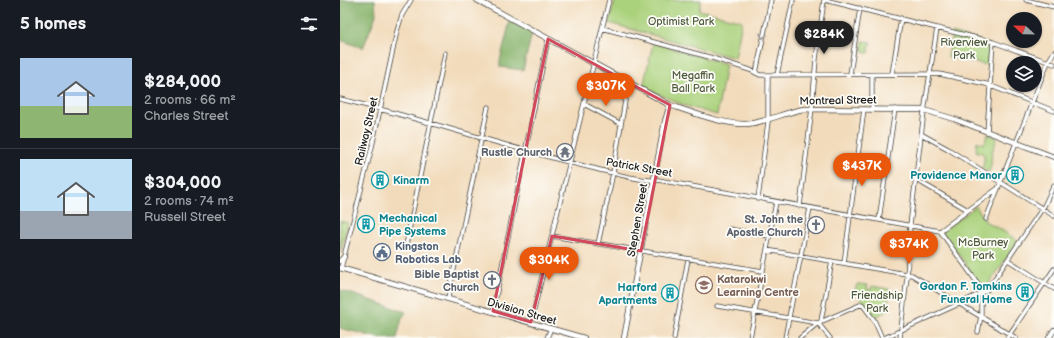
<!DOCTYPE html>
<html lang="en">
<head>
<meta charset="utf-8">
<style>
	:root { --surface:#171b24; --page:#20242c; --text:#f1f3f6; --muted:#9ea1a6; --line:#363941; --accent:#ea580c }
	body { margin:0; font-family:"Balsamiq Sans",sans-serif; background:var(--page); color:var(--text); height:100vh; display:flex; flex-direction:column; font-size:15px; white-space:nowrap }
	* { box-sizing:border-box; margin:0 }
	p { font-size:13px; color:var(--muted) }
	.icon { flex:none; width:22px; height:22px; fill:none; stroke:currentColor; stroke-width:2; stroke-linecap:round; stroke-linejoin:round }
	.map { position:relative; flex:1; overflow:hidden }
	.side { display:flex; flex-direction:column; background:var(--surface); width:340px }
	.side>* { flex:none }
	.needle { width:26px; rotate:292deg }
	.buttons { position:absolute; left:666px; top:12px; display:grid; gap:8px }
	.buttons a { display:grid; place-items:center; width:36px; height:36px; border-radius:50%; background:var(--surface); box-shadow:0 1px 3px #0004; font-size:20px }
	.price { position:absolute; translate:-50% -34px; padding:0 9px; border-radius:14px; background:var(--accent); color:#fff; font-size:13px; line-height:26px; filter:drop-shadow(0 1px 2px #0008) }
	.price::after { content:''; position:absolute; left:50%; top:24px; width:12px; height:9px; margin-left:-6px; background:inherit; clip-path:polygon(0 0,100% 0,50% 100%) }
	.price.on { background:#222; color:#fff }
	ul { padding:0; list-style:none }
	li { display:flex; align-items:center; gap:12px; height:100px; padding:0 20px }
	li+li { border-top:1px solid var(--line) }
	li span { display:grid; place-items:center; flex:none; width:112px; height:80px; border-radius:0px; color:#555 }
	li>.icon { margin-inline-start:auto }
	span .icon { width:48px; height:48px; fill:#fffc; stroke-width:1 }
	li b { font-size:17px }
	h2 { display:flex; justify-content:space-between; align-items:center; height:48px; padding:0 20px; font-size:17px }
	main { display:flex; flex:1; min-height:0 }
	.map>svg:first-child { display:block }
	.green { fill:#aad17c; stroke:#63764c }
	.forest { fill:#87b36c; stroke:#526844 }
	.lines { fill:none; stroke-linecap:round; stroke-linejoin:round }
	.minor-casing { stroke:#3c3934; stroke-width:5 }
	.major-casing { stroke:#3c3934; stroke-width:6 }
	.minor { stroke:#fff; stroke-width:3.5 }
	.major { stroke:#fff; stroke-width:4.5 }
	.oneway { stroke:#999 }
	.marked { fill:none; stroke:#d1495b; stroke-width:3; stroke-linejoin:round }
	.labels { text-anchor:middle; stroke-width:3.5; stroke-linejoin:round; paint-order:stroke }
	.park-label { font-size:11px; fill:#4e5b3e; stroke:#fdfcf7 }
	.street-label { font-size:11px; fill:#1c1c1c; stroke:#fdfcf7 }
	.worship-label { font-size:11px; font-weight:bold; fill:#5b616d; stroke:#fdfcf7; text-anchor:end }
	.culture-label { font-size:11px; font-weight:bold; fill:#0d838f; stroke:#fdfcf7; text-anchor:end }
	.service-label { font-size:11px; font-weight:bold; fill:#4e5e75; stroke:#fdfcf7; text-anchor:start }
	.education-label { font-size:11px; font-weight:bold; fill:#785e54; stroke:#fdfcf7; text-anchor:start }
</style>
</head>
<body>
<main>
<section class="side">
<h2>5 homes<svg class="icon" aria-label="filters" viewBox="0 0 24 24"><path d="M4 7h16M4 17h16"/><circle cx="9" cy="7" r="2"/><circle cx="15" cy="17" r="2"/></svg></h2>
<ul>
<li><span style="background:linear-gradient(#a9c7e8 60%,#8fb573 0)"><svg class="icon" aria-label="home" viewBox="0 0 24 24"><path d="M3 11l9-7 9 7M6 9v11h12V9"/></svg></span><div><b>$284,000</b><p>2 rooms · 66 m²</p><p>Charles Street</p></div></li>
<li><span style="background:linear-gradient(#bfe0f5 65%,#9aa5b1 0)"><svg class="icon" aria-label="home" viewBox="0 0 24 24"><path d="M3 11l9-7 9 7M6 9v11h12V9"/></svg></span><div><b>$304,000</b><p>2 rooms · 74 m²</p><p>Russell Street</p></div></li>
</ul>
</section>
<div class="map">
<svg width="714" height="338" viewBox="0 0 714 338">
	<rect width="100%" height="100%" fill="#fdfcf7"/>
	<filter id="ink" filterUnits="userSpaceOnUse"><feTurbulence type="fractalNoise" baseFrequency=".025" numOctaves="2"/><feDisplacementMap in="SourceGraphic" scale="8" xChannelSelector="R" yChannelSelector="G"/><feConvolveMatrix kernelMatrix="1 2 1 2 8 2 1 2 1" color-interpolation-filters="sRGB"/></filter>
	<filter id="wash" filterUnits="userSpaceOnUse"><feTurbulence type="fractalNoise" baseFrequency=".012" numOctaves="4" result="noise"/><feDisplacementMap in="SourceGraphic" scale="16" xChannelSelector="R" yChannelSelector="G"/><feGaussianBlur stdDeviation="0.9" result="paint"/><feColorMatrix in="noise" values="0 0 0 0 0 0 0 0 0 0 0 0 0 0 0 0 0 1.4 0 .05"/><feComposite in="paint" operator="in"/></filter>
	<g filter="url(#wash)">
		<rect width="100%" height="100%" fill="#f2dbbb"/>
		<path class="green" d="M 275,0 L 361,0 L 359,10 L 402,21 L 395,58 L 269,23 Z
			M 612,33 L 649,44 L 648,65 L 608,57 Z
			M 523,41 L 531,42 L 530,47 L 528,47 L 530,50 L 529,53 L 524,53 L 522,50 Z
			M 313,43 L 386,64 L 377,115 L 343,105 L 303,87 Z
			M 648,134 L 657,138 L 653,150 L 652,150 L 651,166 L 649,172 L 642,168 L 644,163 L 644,154 L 636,151 L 637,141 L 644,144 Z
			M 636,206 L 646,222 L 660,229 L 678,241 L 646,288 L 644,289 L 602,232 Z
			M 0,221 L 8,223 L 0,253 Z
			M 517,284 L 528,285 L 527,289 L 531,290 L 532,286 L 549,289 L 548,310 L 535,318 L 515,291 Z"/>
		<path class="forest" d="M 0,0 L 35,0 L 36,15 L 23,48 L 0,40 Z
			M 170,21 L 192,33 L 183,70 L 160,67 L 160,60 Z
			M 0,290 L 66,312 L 62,318 L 57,338 L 39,338 L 0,328 Z"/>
	</g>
	<g filter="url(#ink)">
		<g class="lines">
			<g class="minor-casing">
				<path id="minor" d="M 485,0 L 653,42 L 714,64
					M 686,0 L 714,7
					M 262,28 L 369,57 L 410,70 L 420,75 L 599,74 L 646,84 L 714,111
					M 416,73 L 431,0
					M 510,74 L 520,8
					M 552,74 L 561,18
					M 437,75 L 453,0
					M 0,99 C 85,119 167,148 252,168 C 270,172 301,182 318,180 L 600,231
					M 244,104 L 281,124
					M 532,108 L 532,75
					M 647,132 L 653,42
					M 581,134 L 608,149 L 714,216
					M 575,179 L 628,210
					M 418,199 L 428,122 L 428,75
					M 460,206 L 472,108 L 476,59 L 484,0
					M 646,219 L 708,62 L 714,52
					M 539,220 L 555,109
					M 389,229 L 429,236
					M 600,231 L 644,292
					M 600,231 L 657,189
					M 212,236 L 423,271
					M 258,244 L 273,173 L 288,83
					M 66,245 L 105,53
					M 427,250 L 572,275 L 676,338
					M 668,260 L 714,289
					M 504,263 L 524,109
					M 1,268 L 32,147 L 57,31 L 62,15 L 71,0
					M 108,298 L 148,107
					M 377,306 L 478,323 L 490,338
					M 153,311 L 208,39
					M 481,321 L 492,261
					M 191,322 L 269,0
					M 638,332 L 641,316 L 641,293
					M 207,338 L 211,328
					M 334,338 L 348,259
					M 410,338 L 436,202
					M 445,338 L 470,208
					M 460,338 L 478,323 L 522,304 L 534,320 L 542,338
					M 544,338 L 621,303 L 647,290 L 704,206 L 714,185
					M 560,338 L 567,277 L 570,225 L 584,112 L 597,28
					M 667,338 L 714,269"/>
			</g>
			<g class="major-casing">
				<path id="major" d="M 137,0 L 330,105 C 351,112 392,128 413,123 C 431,120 446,112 464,109 L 584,110 L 614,119 L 714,157
					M 0,261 L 4,257
					M 0,268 L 244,338
					M 284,338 L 325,121 L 330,105
					M 709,338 L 714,330"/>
			</g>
			<use href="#minor" class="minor"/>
			<use href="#major" class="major"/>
		</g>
		<defs><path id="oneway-chevron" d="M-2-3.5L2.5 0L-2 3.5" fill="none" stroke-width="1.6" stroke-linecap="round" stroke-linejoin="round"/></defs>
		<use class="oneway" href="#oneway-chevron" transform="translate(423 36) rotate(102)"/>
	</g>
	<path class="marked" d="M 208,39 L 330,105 L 301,251 L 212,236 L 191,322 L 153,311 Z"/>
	<defs>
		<g id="temple-ring" transform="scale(0.9)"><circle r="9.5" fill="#fdfcf7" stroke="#6b7280" stroke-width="1.5"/><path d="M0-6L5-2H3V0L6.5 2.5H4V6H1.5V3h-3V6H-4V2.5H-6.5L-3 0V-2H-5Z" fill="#6b7280"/></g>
		<g id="building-ring" transform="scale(0.9)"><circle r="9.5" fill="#fdfcf7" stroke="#0f9aa8" stroke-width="1.5"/><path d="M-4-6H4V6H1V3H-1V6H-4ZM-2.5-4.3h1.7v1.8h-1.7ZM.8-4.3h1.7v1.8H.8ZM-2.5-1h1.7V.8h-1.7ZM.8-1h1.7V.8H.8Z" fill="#0f9aa8"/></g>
		<g id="church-ring" transform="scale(0.9)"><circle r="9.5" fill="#fdfcf7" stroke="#6b7280" stroke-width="1.5"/><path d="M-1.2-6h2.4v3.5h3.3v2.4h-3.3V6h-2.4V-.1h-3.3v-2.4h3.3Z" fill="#6b7280"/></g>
		<g id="civic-ring" transform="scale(0.9)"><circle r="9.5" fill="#fdfcf7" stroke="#5c6f8a" stroke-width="1.5"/><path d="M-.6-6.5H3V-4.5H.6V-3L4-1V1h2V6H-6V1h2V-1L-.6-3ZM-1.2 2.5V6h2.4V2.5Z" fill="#5c6f8a"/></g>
		<g id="school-ring" transform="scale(0.9)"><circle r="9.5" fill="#fdfcf7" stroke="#8d6e63" stroke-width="1.5"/><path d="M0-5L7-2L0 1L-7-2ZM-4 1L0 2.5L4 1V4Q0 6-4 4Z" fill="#8d6e63"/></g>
	</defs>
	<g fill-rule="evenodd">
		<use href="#temple-ring" x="225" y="152"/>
		<use href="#building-ring" x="675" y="175"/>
		<use href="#building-ring" x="40" y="180"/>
		<use href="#building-ring" x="26" y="224"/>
		<use href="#church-ring" x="476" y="225"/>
		<use href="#civic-ring" x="42" y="252"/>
		<use href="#church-ring" x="152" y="280"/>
		<use href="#school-ring" x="364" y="285"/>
		<use href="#building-ring" x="685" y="292"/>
		<use href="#building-ring" x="330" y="293"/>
	</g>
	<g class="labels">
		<g class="park-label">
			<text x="341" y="25">Optimist Park</text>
			<text x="624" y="46">Riverview<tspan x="624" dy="13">Park</tspan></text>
			<text x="353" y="79">Megaffin<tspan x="353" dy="13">Ball Park</tspan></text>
			<text x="643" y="246">McBurney<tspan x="643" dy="13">Park</tspan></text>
			<text x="537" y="299">Friendship<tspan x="537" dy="13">Park</tspan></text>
		</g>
		<g class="street-label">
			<text transform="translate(498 100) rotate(-1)" y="4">Montreal Street</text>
			<text transform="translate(26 131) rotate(-77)" y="4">Railway Street</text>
			<text transform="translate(299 167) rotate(10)" y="4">Patrick Street</text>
			<text transform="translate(297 220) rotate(-80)" y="4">Stephen Street</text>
			<text transform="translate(182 311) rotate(16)" y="4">Division Street</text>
		</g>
		<g class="worship-label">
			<text x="212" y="156">Rustle Church</text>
			<text x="463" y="223">St. John the<tspan x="463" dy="13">Apostle Church</tspan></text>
			<text x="139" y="278">Bible Baptist<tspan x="139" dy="13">Church</tspan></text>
		</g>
		<g class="culture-label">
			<text x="662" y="179">Providence Manor</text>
			<text x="53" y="184" text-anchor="start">Kinarm</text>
			<text x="39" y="222" text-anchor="start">Mechanical<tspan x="39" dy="13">Pipe Systems</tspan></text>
			<text x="672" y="290">Gordon F. Tomkins<tspan x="672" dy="13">Funeral Home</tspan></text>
			<text x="317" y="291">Harford<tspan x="317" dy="13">Apartments</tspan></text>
		</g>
		<g class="service-label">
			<text x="55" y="250">Kingston<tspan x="55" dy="13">Robotics Lab</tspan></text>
		</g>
		<g class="education-label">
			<text x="377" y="283">Katarokwi<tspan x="377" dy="13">Learning Centre</tspan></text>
		</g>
	</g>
</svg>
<div class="buttons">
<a><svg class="needle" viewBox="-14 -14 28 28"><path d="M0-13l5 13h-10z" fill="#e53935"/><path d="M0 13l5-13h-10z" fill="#9ea1a6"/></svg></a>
<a><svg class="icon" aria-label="layers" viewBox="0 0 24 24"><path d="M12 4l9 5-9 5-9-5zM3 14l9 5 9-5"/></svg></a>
</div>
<b class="price on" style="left:484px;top:55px">$284K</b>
<b class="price" style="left:266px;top:107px">$307K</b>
<b class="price" style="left:522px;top:187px">$437K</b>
<b class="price" style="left:569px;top:265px">$374K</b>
<b class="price" style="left:209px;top:281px">$304K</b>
</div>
</main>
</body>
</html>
